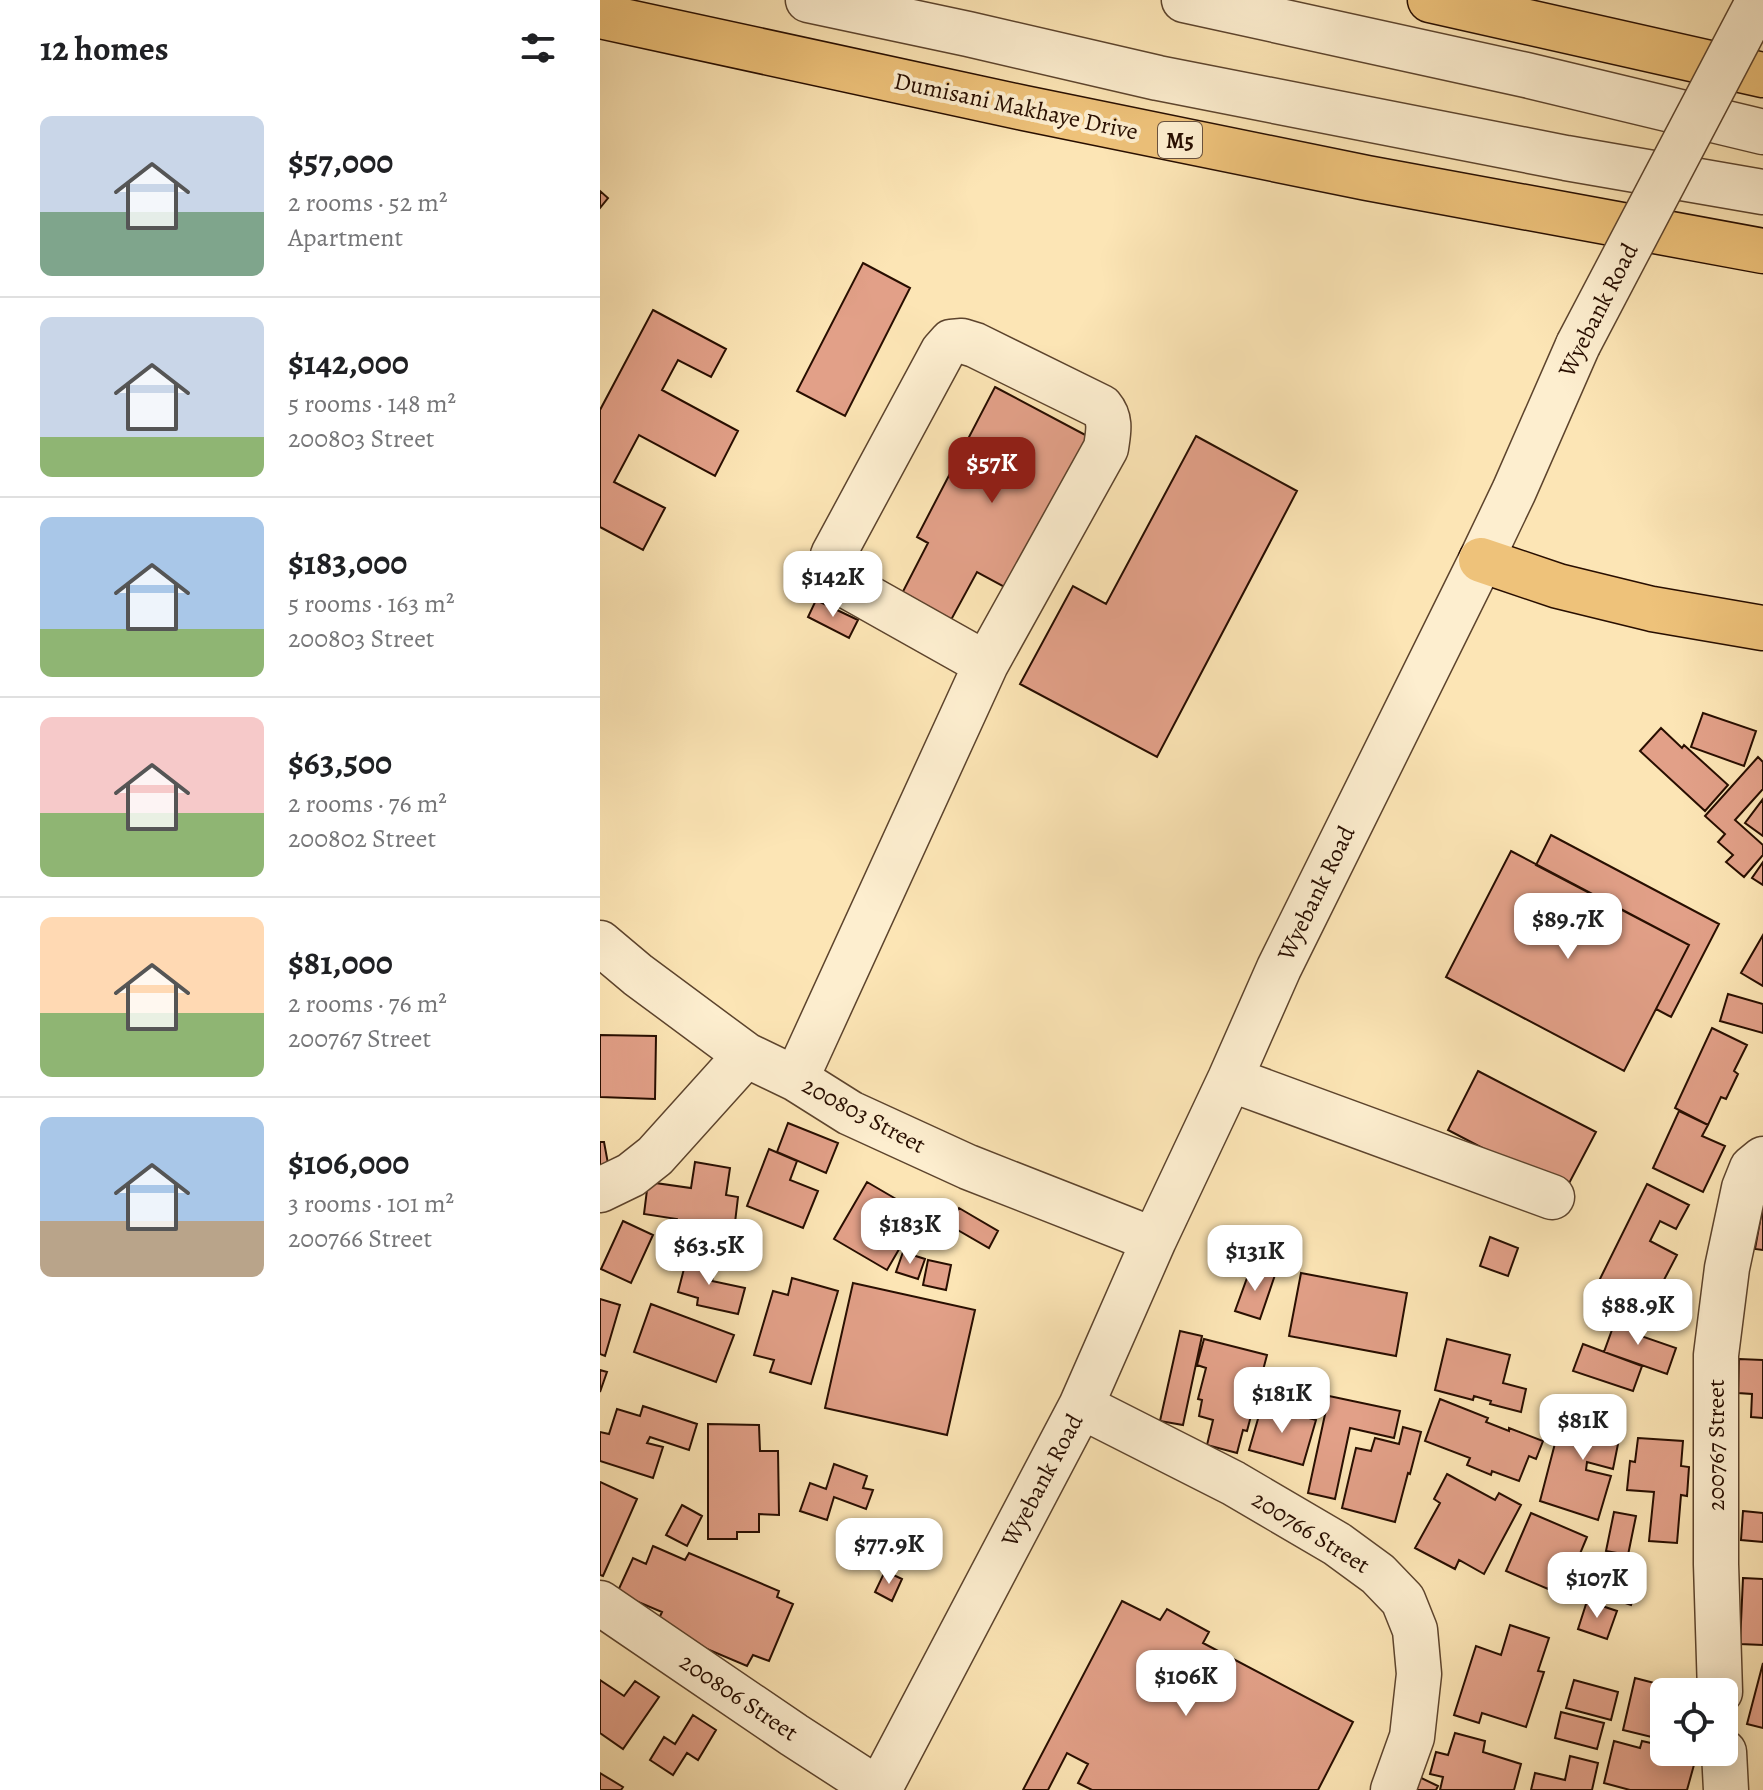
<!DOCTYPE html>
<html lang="en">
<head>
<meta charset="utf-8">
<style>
	:root { --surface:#fff; --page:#f2f2f2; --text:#202124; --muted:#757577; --line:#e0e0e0; --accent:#8f2418 }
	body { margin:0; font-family:Alegreya,serif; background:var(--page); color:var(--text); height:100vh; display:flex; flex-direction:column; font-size:30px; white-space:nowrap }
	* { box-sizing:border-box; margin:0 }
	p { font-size:26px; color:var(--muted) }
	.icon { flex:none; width:44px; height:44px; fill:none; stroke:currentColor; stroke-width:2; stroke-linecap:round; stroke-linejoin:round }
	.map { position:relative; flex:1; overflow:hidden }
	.sheet { display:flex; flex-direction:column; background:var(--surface); width:600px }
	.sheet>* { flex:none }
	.buttons { position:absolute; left:1050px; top:1678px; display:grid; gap:16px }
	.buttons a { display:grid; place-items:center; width:88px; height:88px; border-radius:12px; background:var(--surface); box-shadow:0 4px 20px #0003; font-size:40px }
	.price { position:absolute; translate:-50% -68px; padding:0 18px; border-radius:16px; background:#fff; color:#222; font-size:26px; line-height:52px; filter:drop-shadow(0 2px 4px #0008) }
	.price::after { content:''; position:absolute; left:50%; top:48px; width:24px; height:18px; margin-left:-12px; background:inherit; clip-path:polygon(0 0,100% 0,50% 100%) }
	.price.active { background:var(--accent); color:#fff }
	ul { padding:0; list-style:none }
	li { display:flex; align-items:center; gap:24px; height:200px; padding:0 40px }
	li+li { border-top:2px solid var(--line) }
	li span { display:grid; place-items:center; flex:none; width:224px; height:160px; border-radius:12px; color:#555 }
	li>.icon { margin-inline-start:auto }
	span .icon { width:96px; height:96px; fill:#fffc; stroke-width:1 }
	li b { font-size:34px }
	h2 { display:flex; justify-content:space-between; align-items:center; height:96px; padding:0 40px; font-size:34px }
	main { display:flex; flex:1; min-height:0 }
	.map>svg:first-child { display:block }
	.building { fill:#e2a088; stroke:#280e00; stroke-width:2 }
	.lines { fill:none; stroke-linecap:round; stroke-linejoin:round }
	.minor-casing { stroke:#5d442d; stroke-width:47 }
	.major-casing { stroke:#280e00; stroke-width:47 }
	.minor { stroke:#fdeecf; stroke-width:44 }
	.major { stroke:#eec27a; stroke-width:44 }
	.minor-bridge-casing { stroke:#5d442d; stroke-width:47; stroke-linecap:butt }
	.minor-bridge { stroke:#fdeecf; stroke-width:44 }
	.labels { text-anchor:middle; stroke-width:8; stroke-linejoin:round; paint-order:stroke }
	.shield { fill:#fdeecf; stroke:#68513e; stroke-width:2 }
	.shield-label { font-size:22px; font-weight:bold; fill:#280e00 }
	.street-label { font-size:24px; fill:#280e00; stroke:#fdeecf }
</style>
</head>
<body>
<main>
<section class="sheet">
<h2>12 homes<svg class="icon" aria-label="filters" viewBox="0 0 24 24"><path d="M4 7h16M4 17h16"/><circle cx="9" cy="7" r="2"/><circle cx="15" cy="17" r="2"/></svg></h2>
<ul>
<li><span style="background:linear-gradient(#c9d6e8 60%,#7fa58c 0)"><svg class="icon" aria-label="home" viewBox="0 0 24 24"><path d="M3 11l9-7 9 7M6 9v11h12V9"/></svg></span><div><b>$57,000</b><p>2 rooms · 52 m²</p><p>Apartment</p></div></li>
<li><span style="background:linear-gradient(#c9d6e8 75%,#8fb573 0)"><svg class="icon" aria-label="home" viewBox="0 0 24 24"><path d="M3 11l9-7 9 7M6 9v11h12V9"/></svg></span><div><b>$142,000</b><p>5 rooms · 148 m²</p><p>200803 Street</p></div></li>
<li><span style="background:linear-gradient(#a9c7e8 70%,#8fb573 0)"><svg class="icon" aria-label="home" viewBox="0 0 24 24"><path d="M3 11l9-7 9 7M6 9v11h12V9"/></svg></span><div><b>$183,000</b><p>5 rooms · 163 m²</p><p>200803 Street</p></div></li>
<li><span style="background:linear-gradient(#f6c9c9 60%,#8fb573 0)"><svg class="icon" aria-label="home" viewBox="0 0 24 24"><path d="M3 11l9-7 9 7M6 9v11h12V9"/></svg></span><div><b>$63,500</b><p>2 rooms · 76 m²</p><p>200802 Street</p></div></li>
<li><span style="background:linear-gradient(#ffd9b3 60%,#8fb573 0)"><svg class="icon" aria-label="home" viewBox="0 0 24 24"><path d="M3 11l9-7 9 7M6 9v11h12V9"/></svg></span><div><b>$81,000</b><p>2 rooms · 76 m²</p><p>200767 Street</p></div></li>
<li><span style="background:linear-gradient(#a9c7e8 65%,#b9a48a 0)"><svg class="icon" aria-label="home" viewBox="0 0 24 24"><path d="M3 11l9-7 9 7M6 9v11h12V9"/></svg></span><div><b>$106,000</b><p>3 rooms · 101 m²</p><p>200766 Street</p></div></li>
</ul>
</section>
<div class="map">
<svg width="1163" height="1790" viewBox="0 0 1163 1790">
	<rect width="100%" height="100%" fill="#fce5b5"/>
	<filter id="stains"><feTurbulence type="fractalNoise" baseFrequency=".0025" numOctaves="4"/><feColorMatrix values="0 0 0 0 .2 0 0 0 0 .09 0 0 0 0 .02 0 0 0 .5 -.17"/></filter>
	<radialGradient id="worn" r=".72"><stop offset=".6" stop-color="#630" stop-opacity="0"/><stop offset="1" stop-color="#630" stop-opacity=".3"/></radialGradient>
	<path class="building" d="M 0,191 L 8,198 L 0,208 Z
		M 263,263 L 310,288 L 245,416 L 197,391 Z
		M 53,310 L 126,349 L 111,377 L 78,360 L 62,390 L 138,431 L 115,476 L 39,435 L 14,482 L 65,508 L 43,550 L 0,527 L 0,410 Z
		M 395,387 L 491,438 L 410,590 L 377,572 L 345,631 L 296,605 L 328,543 L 317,537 Z
		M 596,436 L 697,491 L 557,757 L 420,684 L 473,586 L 506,604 Z
		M 216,600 L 258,620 L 249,638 L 208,617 Z
		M 1103,713 L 1156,731 L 1144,766 L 1091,747 Z
		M 1061,728 L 1082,748 L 1084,745 L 1128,785 L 1105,811 L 1040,751 Z
		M 1158,757 L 1163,762 L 1163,789 L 1135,820 L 1163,845 L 1163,855 L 1144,877 L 1126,862 L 1133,855 L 1118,842 L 1125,834 L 1105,816 Z
		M 1163,799 L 1163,836 L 1145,823 Z
		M 951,835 L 1119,924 L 1071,1017 L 1056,1009 L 1089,945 L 936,865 Z
		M 911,851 L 1089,945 L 1024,1071 L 846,977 Z
		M 1163,862 L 1163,885 L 1152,878 Z
		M 1163,935 L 1163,986 L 1141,973 Z
		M 1128,994 L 1163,1004 L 1163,1033 L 1120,1021 Z
		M 1112,1028 L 1147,1045 L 1134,1071 L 1138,1074 L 1126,1099 L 1121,1097 L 1108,1125 L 1075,1108 Z
		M 0,1035 L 56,1036 L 55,1099 L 0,1097 Z
		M 878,1071 L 996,1132 L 965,1191 L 848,1130 Z
		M 1079,1111 L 1108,1125 L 1102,1136 L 1125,1146 L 1103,1192 L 1053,1168 Z
		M 188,1123 L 238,1143 L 226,1173 L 177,1152 Z
		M 0,1142 L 4,1142 L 9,1169 L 0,1171 Z
		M 169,1149 L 197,1161 L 190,1180 L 218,1191 L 203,1228 L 147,1206 Z
		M 95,1162 L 130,1168 L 126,1195 L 138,1197 L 134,1231 L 77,1223 L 77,1219 L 44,1214 L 48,1182 L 91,1188 Z
		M 267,1182 L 320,1213 L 287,1270 L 234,1239 Z
		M 1047,1184 L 1089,1205 L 1076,1229 L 1060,1221 L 1050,1241 L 1077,1255 L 1043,1320 L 993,1293 Z
		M 1163,1204 L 1163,1250 L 1155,1249 Z
		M 359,1208 L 398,1231 L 389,1248 L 349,1225 Z
		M 23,1221 L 53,1235 L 31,1283 L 1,1269 Z
		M 890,1237 L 918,1248 L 908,1276 L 880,1266 Z
		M 303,1252 L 325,1259 L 318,1279 L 296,1272 Z
		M 87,1257 L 116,1264 L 112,1281 L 145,1288 L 138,1314 L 97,1305 L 98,1298 L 78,1292 Z
		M 328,1260 L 351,1265 L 346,1290 L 323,1285 Z
		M 651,1267 L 675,1275 L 660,1319 L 635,1311 Z
		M 701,1273 L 807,1293 L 796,1356 L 689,1336 Z
		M 192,1278 L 238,1291 L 211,1384 L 170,1372 L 174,1360 L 154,1355 L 173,1291 L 188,1295 Z
		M 253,1283 L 375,1310 L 347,1435 L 225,1408 Z
		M 0,1299 L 20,1305 L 5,1356 L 0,1354 Z
		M 51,1304 L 134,1335 L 116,1382 L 34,1352 Z
		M 1017,1316 L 1042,1325 L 1038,1335 L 1076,1348 L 1067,1374 L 1004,1352 Z
		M 580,1331 L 602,1336 L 583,1425 L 560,1421 Z
		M 604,1339 L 667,1355 L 647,1431 L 643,1430 L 637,1453 L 607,1445 L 613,1420 L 599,1416 L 602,1400 L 598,1399 L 606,1368 L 597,1365 Z
		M 847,1339 L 910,1355 L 903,1383 L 926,1389 L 921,1412 L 890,1404 L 891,1401 L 874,1396 L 873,1400 L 835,1390 Z
		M 983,1344 L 1042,1366 L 1033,1391 L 973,1371 Z
		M 1139,1359 L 1163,1360 L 1163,1418 L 1151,1417 L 1152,1394 L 1138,1393 Z
		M 0,1370 L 7,1372 L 0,1392 Z
		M 729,1396 L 800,1411 L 794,1438 L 750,1428 L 735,1499 L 708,1493 Z
		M 840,1399 L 888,1418 L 886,1422 L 909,1431 L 909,1428 L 943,1441 L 936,1459 L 929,1456 L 919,1481 L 892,1471 L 891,1475 L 867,1465 L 870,1458 L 825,1441 Z
		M 978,1402 L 1023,1419 L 1013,1469 L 987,1462 L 986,1470 L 1011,1476 L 998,1520 L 940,1501 L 959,1428 L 971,1431 Z
		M 662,1405 L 716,1420 L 703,1465 L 649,1450 Z
		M 43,1406 L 97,1424 L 89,1450 L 50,1437 L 47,1443 L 63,1447 L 53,1478 L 0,1461 L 0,1432 L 9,1434 L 17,1409 L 40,1416 Z
		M 108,1424 L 159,1425 L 160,1451 L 178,1451 L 179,1515 L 159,1514 L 159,1532 L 137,1532 L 137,1539 L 108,1539 Z
		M 803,1427 L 821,1432 L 810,1474 L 808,1473 L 795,1522 L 742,1508 L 756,1448 L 771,1451 L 775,1438 L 799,1444 Z
		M 1038,1438 L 1083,1441 L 1081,1466 L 1089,1467 L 1087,1496 L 1081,1495 L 1077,1543 L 1049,1541 L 1054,1492 L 1027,1490 L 1030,1461 L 1035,1462 Z
		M 234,1464 L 267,1476 L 263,1488 L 273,1490 L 266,1509 L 234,1497 L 227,1520 L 200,1511 L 210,1483 L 226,1489 Z
		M 847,1474 L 895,1500 L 899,1493 L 921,1505 L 884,1574 L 859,1560 L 855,1569 L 815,1548 L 840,1503 L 834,1499 Z
		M 0,1482 L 37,1499 L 3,1576 L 0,1575 Z
		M 82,1505 L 102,1516 L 87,1546 L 66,1535 Z
		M 1143,1511 L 1163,1513 L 1163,1542 L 1141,1540 Z
		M 1014,1512 L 1036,1516 L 1028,1555 L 1006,1551 Z
		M 931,1513 L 987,1537 L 977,1561 L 963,1555 L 948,1589 L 906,1571 Z
		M 53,1546 L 85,1560 L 89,1553 L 179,1591 L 177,1597 L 193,1604 L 169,1661 L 153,1655 L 147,1666 L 55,1627 L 62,1612 L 17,1593 L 33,1558 L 46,1564 Z
		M 996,1564 L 1040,1579 L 1031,1605 L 988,1590 Z
		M 285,1571 L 302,1579 L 292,1601 L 275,1592 Z
		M 1143,1578 L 1163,1579 L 1163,1645 L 1140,1644 Z
		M 522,1601 L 560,1620 L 567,1609 L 609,1632 L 603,1643 L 753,1722 L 718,1790 L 492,1790 L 478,1783 L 488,1764 L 467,1753 L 448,1790 L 423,1790 Z
		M 987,1601 L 1017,1611 L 1007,1639 L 978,1629 Z
		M 910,1625 L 949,1638 L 938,1671 L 944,1672 L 926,1727 L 882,1713 L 879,1723 L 854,1715 L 876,1646 L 901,1655 Z
		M 1163,1663 L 1163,1728 L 1147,1724 Z
		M 1035,1678 L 1089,1692 L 1064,1692 L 1064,1740 L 1023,1730 Z
		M 0,1680 L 24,1696 L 35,1681 L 59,1697 L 23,1749 L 0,1733 Z
		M 974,1680 L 1018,1692 L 1011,1720 L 966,1708 Z
		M 961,1712 L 1004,1723 L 997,1749 L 955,1738 Z
		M 93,1715 L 116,1730 L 98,1760 L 87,1753 L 73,1775 L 50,1760 L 64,1737 L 75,1744 Z
		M 855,1733 L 885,1741 L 883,1752 L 921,1764 L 914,1790 L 840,1790 L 843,1777 L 830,1774 L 836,1752 L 848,1755 Z
		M 1014,1741 L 1040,1748 L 1042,1741 L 1064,1746 L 1064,1752 L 1087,1752 L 1097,1754 L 1087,1790 L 1030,1790 L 1004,1783 Z
		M 970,1756 L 998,1763 L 992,1790 L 931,1790 L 935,1773 L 965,1780 Z
		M 0,1773 L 23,1787 L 21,1790 L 0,1790 Z
		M 815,1775 L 838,1786 L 836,1790 L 808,1790 Z"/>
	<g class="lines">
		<g class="minor-casing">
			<path id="minor" d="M 208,0 L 368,34 L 558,78 L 966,158 L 1163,192
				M 584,0 L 926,75 L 1163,132
				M 0,943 L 38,975 L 146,1055 L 196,1079 L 250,1113 L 368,1167 L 554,1240
				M 196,1079 L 386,664 L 506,448 C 508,433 512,420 501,407 L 375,345 L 362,341 L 351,342 L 343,351 L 233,555 C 233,569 239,577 249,587 L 386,664
				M 630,1079 L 952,1197
				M 0,1190 L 31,1175 L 55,1156 L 146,1055
				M 481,1406 L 633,1483 L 737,1544 L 778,1574 L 803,1600 L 815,1630 L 819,1674 L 812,1737 L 793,1790
				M 0,1603 L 194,1735 L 279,1790 L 481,1406 L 554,1240 L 630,1079 L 679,968 L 881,560 L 914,491 L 978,345
				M 1120,1692 L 1116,1564 L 1116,1355 L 1127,1268 L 1144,1188 L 1152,1168 L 1163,1159
				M 1124,1752 L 1126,1790"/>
		</g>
		<g class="major-casing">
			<path id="major" d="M 830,0 L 1163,75
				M 0,16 L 424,108 L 767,178 L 1163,251
				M 881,560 L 958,586 L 1052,609 L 1163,628"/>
		</g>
		<use href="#minor" class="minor"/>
		<use href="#major" class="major"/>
		<g class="minor-bridge-casing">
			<path id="minor-bridge" d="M 978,345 L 1159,0"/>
		</g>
		<use href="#minor-bridge" class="minor-bridge"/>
	</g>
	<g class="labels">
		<rect class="shield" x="558" y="122" width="44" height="36" rx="6"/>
		<g class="shield-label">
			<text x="580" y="148">M5</text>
		</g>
		<g class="street-label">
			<text transform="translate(416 106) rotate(12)" y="8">Dumisani Makhaye Drive</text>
			<text transform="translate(998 310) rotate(-63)" y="8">Wyebank Road</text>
			<text transform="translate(716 893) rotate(-64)" y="8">Wyebank Road</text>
			<text transform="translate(264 1115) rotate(28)" y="8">200803 Street</text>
			<text transform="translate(1116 1445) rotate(-90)" y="8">200767 Street</text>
			<text transform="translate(442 1480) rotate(-62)" y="8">Wyebank Road</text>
			<text transform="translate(711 1532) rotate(32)" y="8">200766 Street</text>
			<text transform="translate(139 1697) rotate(34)" y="8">200806 Street</text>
		</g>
	</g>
	<rect width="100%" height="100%" filter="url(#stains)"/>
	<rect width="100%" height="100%" fill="url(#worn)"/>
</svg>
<div class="buttons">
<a><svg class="icon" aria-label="locate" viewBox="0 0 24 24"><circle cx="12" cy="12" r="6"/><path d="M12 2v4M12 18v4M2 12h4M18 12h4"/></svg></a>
</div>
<b class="price active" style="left:392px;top:505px">$57K</b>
<b class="price" style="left:233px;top:619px">$142K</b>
<b class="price" style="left:968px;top:961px">$89.7K</b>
<b class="price" style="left:310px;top:1266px">$183K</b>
<b class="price" style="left:109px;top:1287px">$63.5K</b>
<b class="price" style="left:655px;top:1293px">$131K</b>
<b class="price" style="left:1038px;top:1347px">$88.9K</b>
<b class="price" style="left:682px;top:1435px">$181K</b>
<b class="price" style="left:983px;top:1462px">$81K</b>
<b class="price" style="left:289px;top:1586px">$77.9K</b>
<b class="price" style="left:997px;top:1620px">$107K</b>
<b class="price" style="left:586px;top:1718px">$106K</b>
</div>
</main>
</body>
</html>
